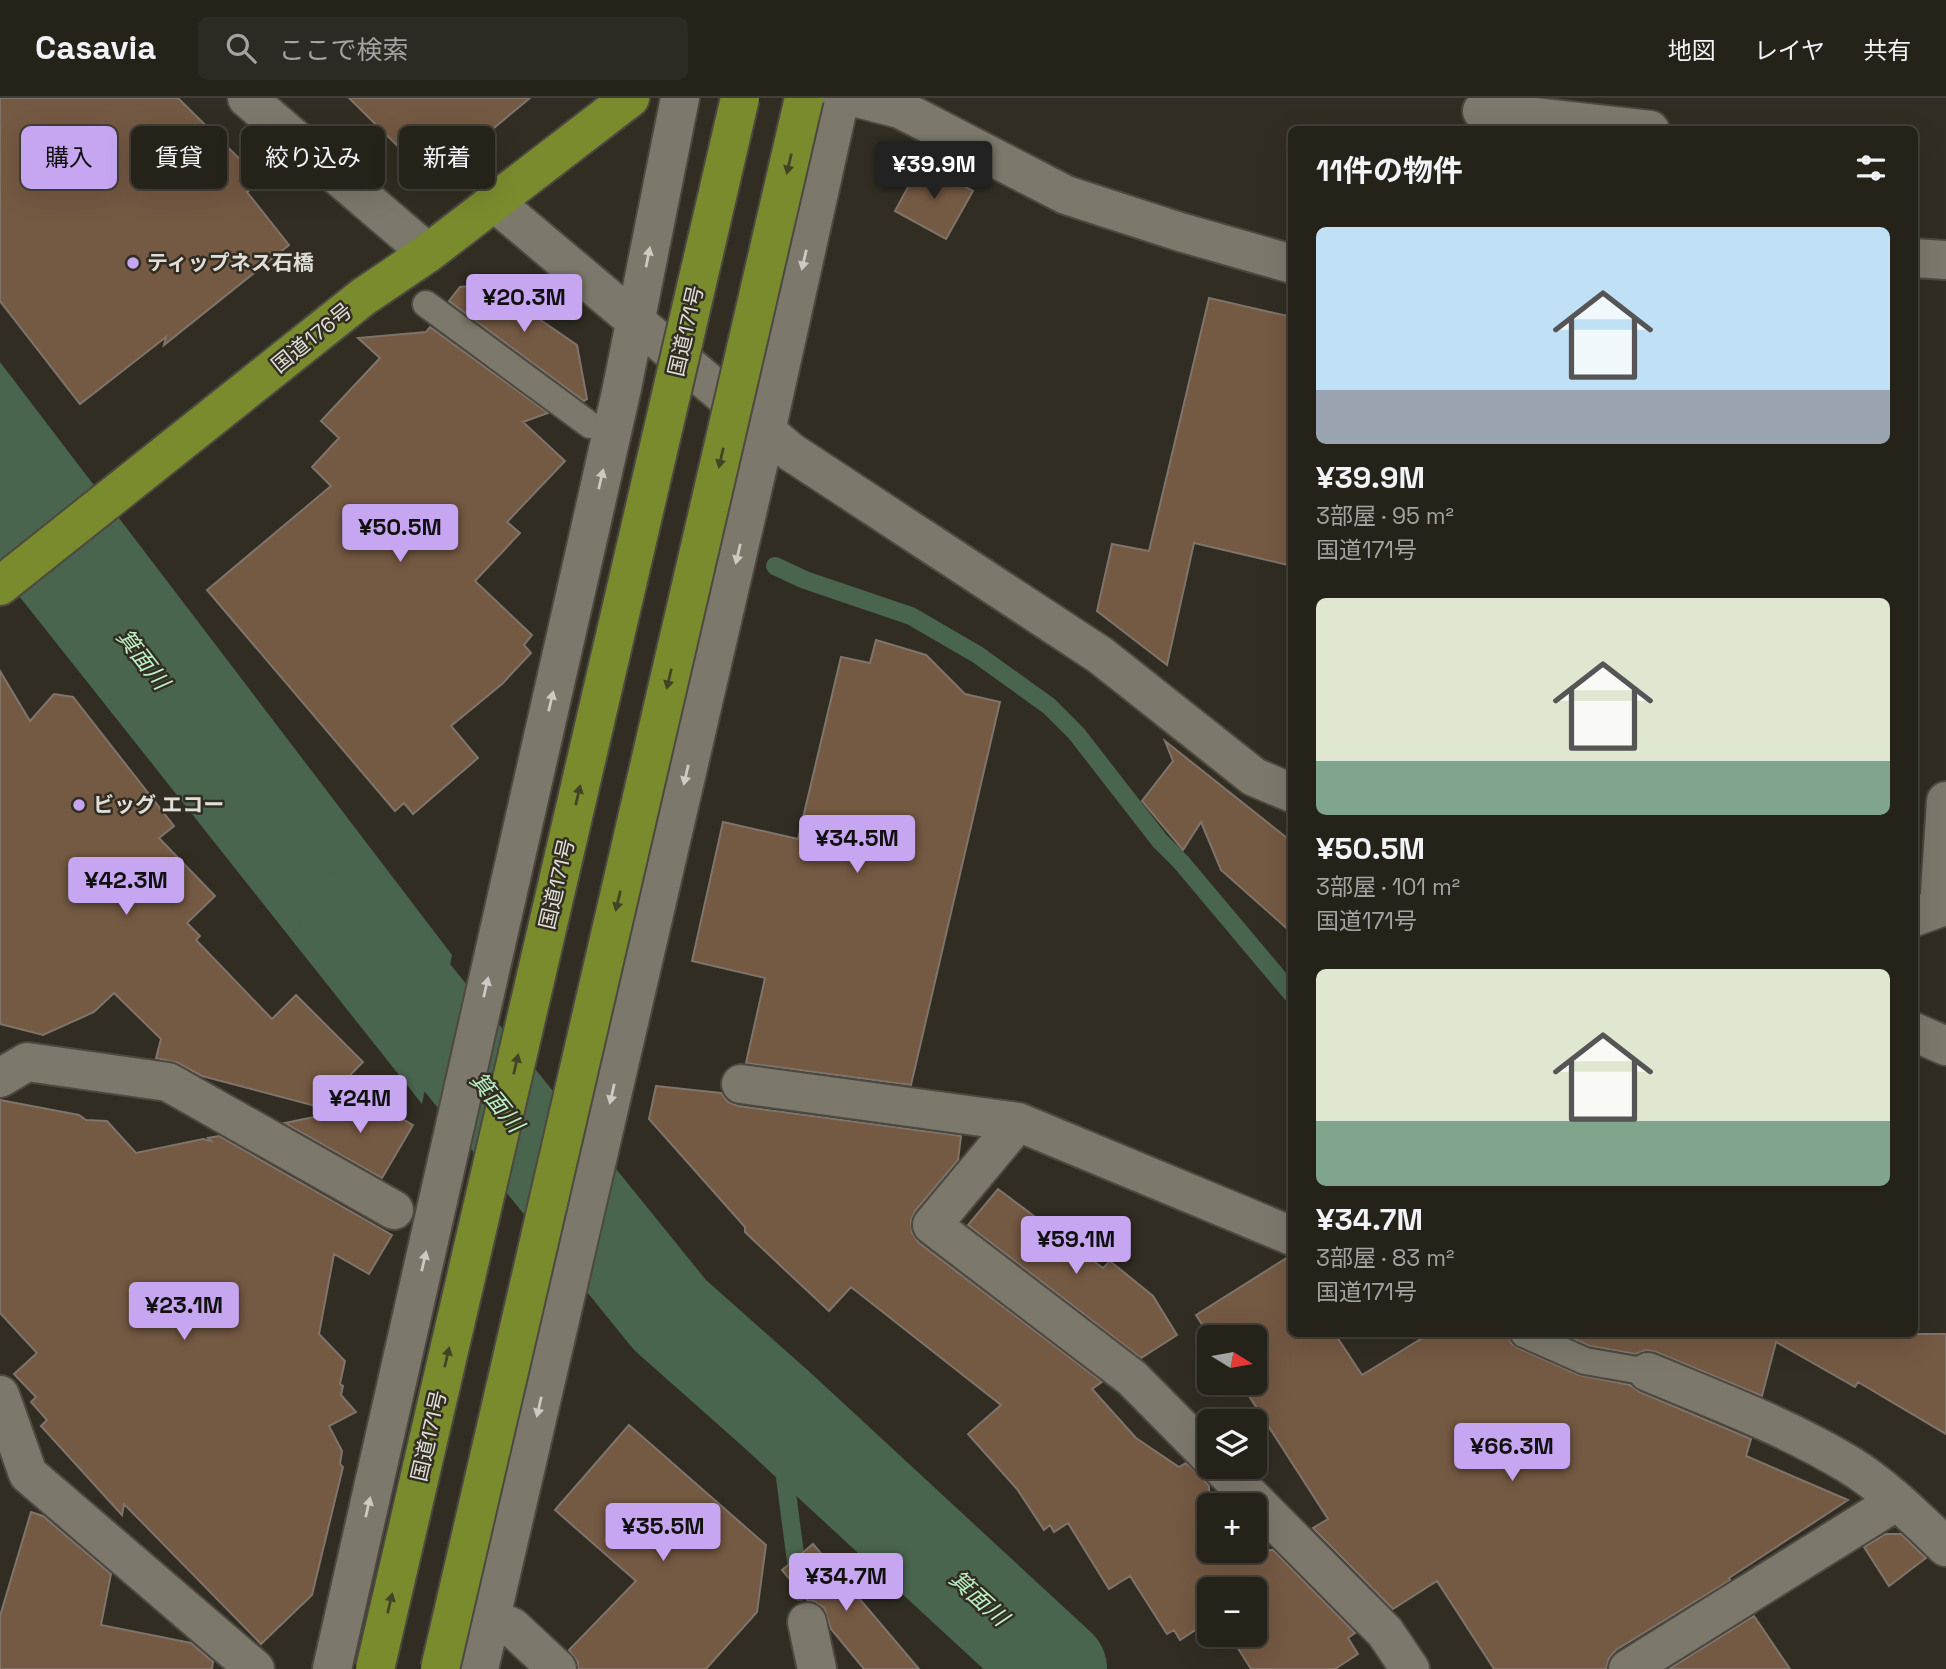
<!DOCTYPE html>
<html lang="ja">
<head>
<meta charset="utf-8">
<style>
	:root { --surface:#25221a; --page:#2d2a23; --text:#f1f3f6; --muted:#a3a4a2; --line:#423f39; --accent:#c6a6f0 }
	body { margin:0; font-family:"Space Grotesk","Noto Sans JP",sans-serif; background:var(--page); color:var(--text); height:100vh; display:flex; flex-direction:column; font-size:26px; white-space:nowrap }
	* { box-sizing:border-box; margin:0 }
	p { font-size:23px; color:var(--muted) }
	.icon { flex:none; width:38px; height:38px; fill:none; stroke:currentColor; stroke-width:2; stroke-linecap:round; stroke-linejoin:round }
	.map { position:relative; flex:1; overflow:hidden }
	.side { position:absolute; left:1288px; top:28px; width:630px; height:1211px; display:flex; flex-direction:column; background:var(--surface); border-radius:10px; box-shadow:0 7px 28px #0002,0 0 0 2px var(--line) }
	.side>* { flex:none }
	.banner { position:absolute; left:21px; top:28px; width:665px; height:63px; display:flex; gap:14px }
	.needle { width:46px; rotate:101deg }
	.tools { position:absolute; left:1197px; top:1227px; display:grid; gap:14px }
	.tools a { display:grid; place-items:center; width:70px; height:70px; border-radius:10px; background:var(--surface); box-shadow:0 7px 28px #0002,0 0 0 2px var(--line); font-size:35px }
	.price { position:absolute; translate:-50% -60px; padding:0 16px; border-radius:7px; background:var(--accent); color:#111; font-size:23px; line-height:46px; filter:drop-shadow(0 2px 4px #0008) }
	.price::after { content:''; position:absolute; left:50%; top:42px; width:21px; height:16px; margin-left:-10px; background:inherit; clip-path:polygon(0 0,100% 0,50% 100%) }
	.price.active { background:#222; color:#fff }
	ul { padding:0; list-style:none }
	li { display:grid; align-content:center; gap:14px; height:371px; padding:0 28px }
	li span { display:grid; place-items:center; height:217px; border-radius:10px; color:#555 }
	li>.icon { margin-inline-start:auto }
	span .icon { width:126px; height:126px; fill:#fffc; stroke-width:1 }
	li b { font-size:30px }
	h2 { display:flex; justify-content:space-between; align-items:center; height:84px; padding:0 28px; font-size:30px }
	.tag { padding:0 24px; border-radius:10px; background:var(--surface); box-shadow:0 7px 28px #0002,0 0 0 2px var(--line); font-size:24px; line-height:63px }
	.tag.active { background:var(--accent); color:#111 }
	header { display:flex; align-items:center; gap:42px; box-sizing:border-box; height:98px; padding:0 35px; background:var(--surface); border-bottom:2px solid var(--line) }
	header strong { font-size:33px }
	nav { display:flex; gap:38px; margin-inline-start:auto; font-size:24px }
	.search { width:490px; height:63px; background:var(--page); display:flex; align-items:center; gap:18px; box-sizing:border-box; padding:0 24px; border-radius:10px; color:var(--muted); font-size:26px }
	.map>svg:first-child { display:block }
	.water { fill:#49654e }
	.lines { fill:none; stroke-linecap:round; stroke-linejoin:round }
	.stream { stroke:#49654e; stroke-width:18 }
	.river { stroke:#49654e; stroke-width:100 }
	.building { fill:#745943; stroke:#7f746b; stroke-width:2 }
	.service-casing { stroke:#4d4940; stroke-width:30 }
	.minor-casing { stroke:#4d4940; stroke-width:42 }
	.tertiary-casing { stroke:#4d4940; stroke-width:42 }
	.trunk-casing { stroke:#4d4940; stroke-width:42 }
	.service { stroke:#7c786b; stroke-width:26 }
	.minor { stroke:#7c786b; stroke-width:38 }
	.tertiary { stroke:#7c786b; stroke-width:38 }
	.trunk { stroke:#7a8b2e; stroke-width:38 }
	.trunk-bridge-casing { stroke:#4d4940; stroke-width:42; stroke-linecap:butt }
	.trunk-bridge { stroke:#7a8b2e; stroke-width:38 }
	.oneway { fill:#434425 }
	.oneway2 { fill:#cccac1 }
	.poi-dot { fill:#c6a6f0; stroke:#312d22; stroke-width:2.5 }
	.labels { text-anchor:middle; stroke-width:5; stroke-linejoin:round; paint-order:stroke }
	.poi-label { font-size:21px; font-weight:bold; fill:#e0ded7; stroke:#312d22; text-anchor:start }
	.street-label { font-size:21px; fill:#e0ded7; stroke:#312d22 }
	.water-label { font-size:23px; font-style:italic; fill:#bbefc4; stroke:#312d22 }
</style>
</head>
<body>
<header>
<strong>Casavia</strong>
<div class="search"><svg class="icon" aria-label="search" viewBox="0 0 24 24"><circle cx="10" cy="10" r="6"/><path d="M15 15l6 6"/></svg>ここで検索</div>
<nav><a>地図</a><a>レイヤ</a><a>共有</a></nav>
</header>
<div class="map">
<svg width="1946" height="1571" viewBox="0 0 1946 1571">
	<rect width="100%" height="100%" fill="#312d22"/>
	<path class="water" d="M 0,264 L 452,857 L 422,1006 L 0,474 Z"/>
	<g class="lines">
		<path class="stream" d="M 775,468 L 805,482 L 911,518 L 978,557 L 1049,608 L 1076,635 L 1160,743 L 1181,764 L 1292,896
			M 776,1311 L 800,1494"/>
		<path class="river" d="M 350,822 L 670,1217 L 776,1311 L 1057,1571"/>
	</g>
	<path class="building" d="M 0,0 L 178,0 L 262,83 L 247,94 L 289,147 L 164,247 L 166,239 L 80,306 L 0,203 Z
		M 349,0 L 530,0 L 441,74 L 421,71 Z
		M 921,65 L 973,93 L 946,141 L 895,113 Z
		M 488,186 L 577,247 L 587,301 L 584,303 L 449,203 L 460,189 Z
		M 1209,200 L 1292,219 L 1292,468 L 1194,445 L 1167,567 L 1097,513 L 1112,446 L 1149,453 Z
		M 430,229 L 548,315 L 523,324 L 565,363 L 507,424 L 520,435 L 475,483 L 532,537 L 524,547 L 531,555 L 502,586 L 451,628 L 478,660 L 413,716 L 404,705 L 395,713 L 207,492 L 331,388 L 312,369 L 339,340 L 321,323 L 380,260 L 358,240 L 426,234 Z
		M 876,542 L 926,557 L 965,596 L 1000,604 L 911,987 L 746,965 L 765,880 L 692,863 L 723,724 L 798,741 L 841,559 L 870,565 Z
		M 0,573 L 30,623 L 54,596 L 73,599 L 174,728 L 159,740 L 215,798 L 187,825 L 200,838 L 196,842 L 272,921 L 296,897 L 363,964 L 319,1009 L 202,978 L 178,965 L 156,960 L 161,941 L 114,895 L 94,914 L 43,937 L 0,926 Z
		M 1165,643 L 1292,744 L 1292,835 L 1221,772 L 1201,724 L 1183,752 L 1142,703 L 1173,663 Z
		M 656,988 L 721,995 L 728,1004 L 738,1008 L 961,1038 L 958,1062 L 915,1113 L 911,1123 L 912,1134 L 918,1144 L 1102,1284 L 1092,1291 L 1136,1340 L 1179,1369 L 1186,1365 L 1201,1378 L 1209,1388 L 1209,1452 L 1273,1452 L 1355,1535 L 1348,1540 L 1358,1556 L 1335,1571 L 1251,1571 L 1229,1536 L 1255,1536 L 1255,1491 L 1209,1491 L 1209,1523 L 1180,1542 L 1174,1532 L 1167,1536 L 1130,1478 L 1109,1491 L 1068,1425 L 1054,1434 L 1050,1427 L 1044,1432 L 1017,1391 L 968,1336 L 1001,1307 L 851,1189 L 829,1213 L 784,1171 L 745,1134 L 745,1129 L 649,1021 Z
		M 0,1002 L 79,1017 L 86,1022 L 107,1023 L 136,1055 L 203,1041 L 211,1043 L 208,1040 L 219,1038 L 392,1137 L 369,1176 L 334,1156 L 319,1236 L 345,1263 L 340,1286 L 343,1288 L 341,1297 L 356,1314 L 329,1328 L 342,1353 L 340,1366 L 343,1369 L 312,1497 L 261,1546 L 124,1406 L 122,1417 L 41,1328 L 47,1322 L 31,1304 L 36,1299 L 14,1276 L 37,1255 L 0,1215 Z
		M 377,1006 L 413,1027 L 382,1080 L 285,1025 Z
		M 998,1091 L 1103,1170 L 1110,1163 L 1153,1198 L 1177,1237 L 1141,1260 L 968,1127 Z
		M 1288,1159 L 1292,1159 L 1292,1236 L 1335,1236 L 1362,1277 L 1429,1236 L 1509,1236 L 1511,1245 L 1518,1250 L 1579,1277 L 1630,1287 L 1640,1294 L 1751,1341 L 1746,1358 L 1848,1402 L 1729,1480 L 1730,1482 L 1616,1552 L 1609,1560 L 1606,1571 L 1494,1571 L 1437,1483 L 1393,1511 L 1313,1430 L 1328,1421 L 1240,1284 L 1255,1284 L 1255,1239 L 1210,1239 L 1196,1217 Z
		M 1562,1236 L 1946,1236 L 1946,1336 L 1858,1284 L 1855,1289 L 1776,1244 L 1762,1298 L 1656,1254 L 1646,1252 L 1636,1256 L 1590,1248 Z
		M 629,1327 L 766,1447 L 757,1514 L 706,1571 L 578,1571 L 578,1564 L 569,1552 L 636,1483 L 555,1412 Z
		M 31,1414 L 43,1418 L 111,1476 L 101,1527 L 191,1545 L 213,1564 L 212,1571 L 0,1571 L 0,1518 Z
		M 1886,1436 L 1901,1436 L 1926,1460 L 1889,1488 L 1864,1449 Z
		M 813,1446 L 919,1571 L 864,1571 L 831,1531 L 824,1510 L 814,1503 L 808,1503 L 782,1472 Z
		M 1754,1518 L 1790,1571 L 1669,1571 Z"/>
	<g class="lines">
		<g class="service-casing">
			<path id="service" d="M 426,206 L 590,327
				M 1524,1236 L 1585,1263 L 1648,1274"/>
		</g>
		<g class="minor-casing">
			<path id="minor" d="M 857,0 L 900,11 L 1066,97 L 1180,134 L 1292,166
				M 1482,13 L 1650,32
				M 494,104 L 791,354 L 1100,557 L 1254,679 L 1292,695
				M 1914,160 L 1946,162
				M 1914,819 L 1939,810 L 1946,703
				M 1914,934 L 1946,948
				M 0,980 L 27,964 L 168,984 L 394,1112
				M 741,986 L 1018,1024 L 1292,1138
				M 1018,1024 L 932,1127 L 1132,1280 L 1209,1358
				M 1648,1274 C 1715,1302 1785,1328 1848,1366 C 1884,1388 1916,1420 1946,1449
				M 0,1297 L 28,1376 L 255,1571
				M 1220,1368 L 1385,1534 L 1410,1571
				M 491,1520 L 512,1529 L 557,1571
				M 807,1524 L 817,1571
				M 332,1571 L 622,290 L 680,0
				M 479,1571 L 766,333 L 840,0
				M 1628,1571 L 1897,1403"/>
		</g>
		<g class="tertiary-casing">
			<path id="tertiary" d="M 247,0 L 428,155"/>
		</g>
		<g class="trunk-casing">
			<path id="trunk" d="M 0,488 L 363,199 L 428,155 L 630,0"/>
		</g>
		<use href="#service" class="service"/>
		<use href="#minor" class="minor"/>
		<use href="#tertiary" class="tertiary"/>
		<use href="#trunk" class="trunk"/>
		<g class="trunk-bridge-casing">
			<path id="trunk-bridge" d="M 375,1571 L 740,0
				M 440,1571 L 804,0"/>
		</g>
		<use href="#trunk-bridge" class="trunk-bridge"/>
	</g>
	<defs><path id="oneway-solid" d="M-6-.8H1V-3.2L6.5 0L1 3.2V.8H-6Z" transform="scale(1.75)"/></defs>
	<g class="oneway">
		<use href="#oneway-solid" transform="translate(789 66) rotate(103)"/>
		<use href="#oneway-solid" transform="translate(721 360) rotate(103)"/>
		<use href="#oneway-solid" transform="translate(669 581) rotate(103)"/>
		<use href="#oneway-solid" transform="translate(578 697) rotate(-77)"/>
		<use href="#oneway-solid" transform="translate(618 803) rotate(103)"/>
		<use href="#oneway-solid" transform="translate(516 966) rotate(-77)"/>
		<use href="#oneway-solid" transform="translate(447 1259) rotate(-77)"/>
		<use href="#oneway-solid" transform="translate(390 1505) rotate(-77)"/>
	</g>
	<g class="oneway2">
		<use href="#oneway-solid" transform="translate(648 159) rotate(-79)"/>
		<use href="#oneway-solid" transform="translate(804 162) rotate(103)"/>
		<use href="#oneway-solid" transform="translate(601 381) rotate(-77)"/>
		<use href="#oneway-solid" transform="translate(738 456) rotate(103)"/>
		<use href="#oneway-solid" transform="translate(551 603) rotate(-77)"/>
		<use href="#oneway-solid" transform="translate(686 677) rotate(103)"/>
		<use href="#oneway-solid" transform="translate(486 889) rotate(-77)"/>
		<use href="#oneway-solid" transform="translate(612 996) rotate(103)"/>
		<use href="#oneway-solid" transform="translate(424 1163) rotate(-77)"/>
		<use href="#oneway-solid" transform="translate(539 1309) rotate(103)"/>
		<use href="#oneway-solid" transform="translate(368 1409) rotate(-77)"/>
	</g>
	<g class="poi-dot">
		<circle cx="133" cy="165" r="7"/>
		<circle cx="79" cy="707" r="7"/>
	</g>
	<g class="labels">
		<g class="poi-label">
			<text x="147" y="172">ティップネス石橋</text>
			<text x="93" y="714">ビッグ エコー</text>
		</g>
		<g class="street-label">
			<text transform="translate(686 233) rotate(-77)" y="7">国道171号</text>
			<text transform="translate(312 240) rotate(-39)" y="7">国道176号</text>
			<text transform="translate(557 786) rotate(-77)" y="7">国道171号</text>
			<text transform="translate(429 1338) rotate(-77)" y="7">国道171号</text>
		</g>
		<g class="water-label">
			<text transform="translate(143 561) rotate(52)" y="8">箕面川</text>
			<text transform="translate(497 1004) rotate(51)" y="8">箕面川</text>
			<text transform="translate(979 1500) rotate(42)" y="8">箕面川</text>
		</g>
	</g>
</svg>
<div class="tools">
<a><svg class="needle" viewBox="-14 -14 28 28"><path d="M0-13l5 13h-10z" fill="#e53935"/><path d="M0 13l5-13h-10z" fill="#a3a4a2"/></svg></a>
<a><svg class="icon" aria-label="layers" viewBox="0 0 24 24"><path d="M12 4l9 5-9 5-9-5zM3 14l9 5 9-5"/></svg></a>
<a>+</a>
<a>−</a>
</div>
<b class="price active" style="left:934px;top:103px">¥39.9M</b>
<b class="price" style="left:524px;top:236px">¥20.3M</b>
<b class="price" style="left:400px;top:466px">¥50.5M</b>
<b class="price" style="left:857px;top:777px">¥34.5M</b>
<b class="price" style="left:126px;top:819px">¥42.3M</b>
<b class="price" style="left:360px;top:1037px">¥24M</b>
<b class="price" style="left:1076px;top:1178px">¥59.1M</b>
<b class="price" style="left:184px;top:1244px">¥23.1M</b>
<b class="price" style="left:1512px;top:1385px">¥66.3M</b>
<b class="price" style="left:663px;top:1465px">¥35.5M</b>
<b class="price" style="left:846px;top:1515px">¥34.7M</b>
<div class="banner">
<a class="tag active">購入</a>
<a class="tag">賃貸</a>
<a class="tag">絞り込み</a>
<a class="tag">新着</a>
</div>
<section class="side">
<h2>11件の物件<svg class="icon" aria-label="filters" viewBox="0 0 24 24"><path d="M4 7h16M4 17h16"/><circle cx="9" cy="7" r="2"/><circle cx="15" cy="17" r="2"/></svg></h2>
<ul>
<li><span style="background:linear-gradient(#bfe0f5 75%,#9aa5b1 0)"><svg class="icon" aria-label="home" viewBox="0 0 24 24"><path d="M3 11l9-7 9 7M6 9v11h12V9"/></svg></span><div><b>¥39.9M</b><p>3部屋 · 95 m²</p><p>国道171号</p></div></li>
<li><span style="background:linear-gradient(#dfe7d0 75%,#7fa58c 0)"><svg class="icon" aria-label="home" viewBox="0 0 24 24"><path d="M3 11l9-7 9 7M6 9v11h12V9"/></svg></span><div><b>¥50.5M</b><p>3部屋 · 101 m²</p><p>国道171号</p></div></li>
<li><span style="background:linear-gradient(#dfe7d0 70%,#7fa58c 0)"><svg class="icon" aria-label="home" viewBox="0 0 24 24"><path d="M3 11l9-7 9 7M6 9v11h12V9"/></svg></span><div><b>¥34.7M</b><p>3部屋 · 83 m²</p><p>国道171号</p></div></li>
</ul>
</section>
</div>
</body>
</html>
